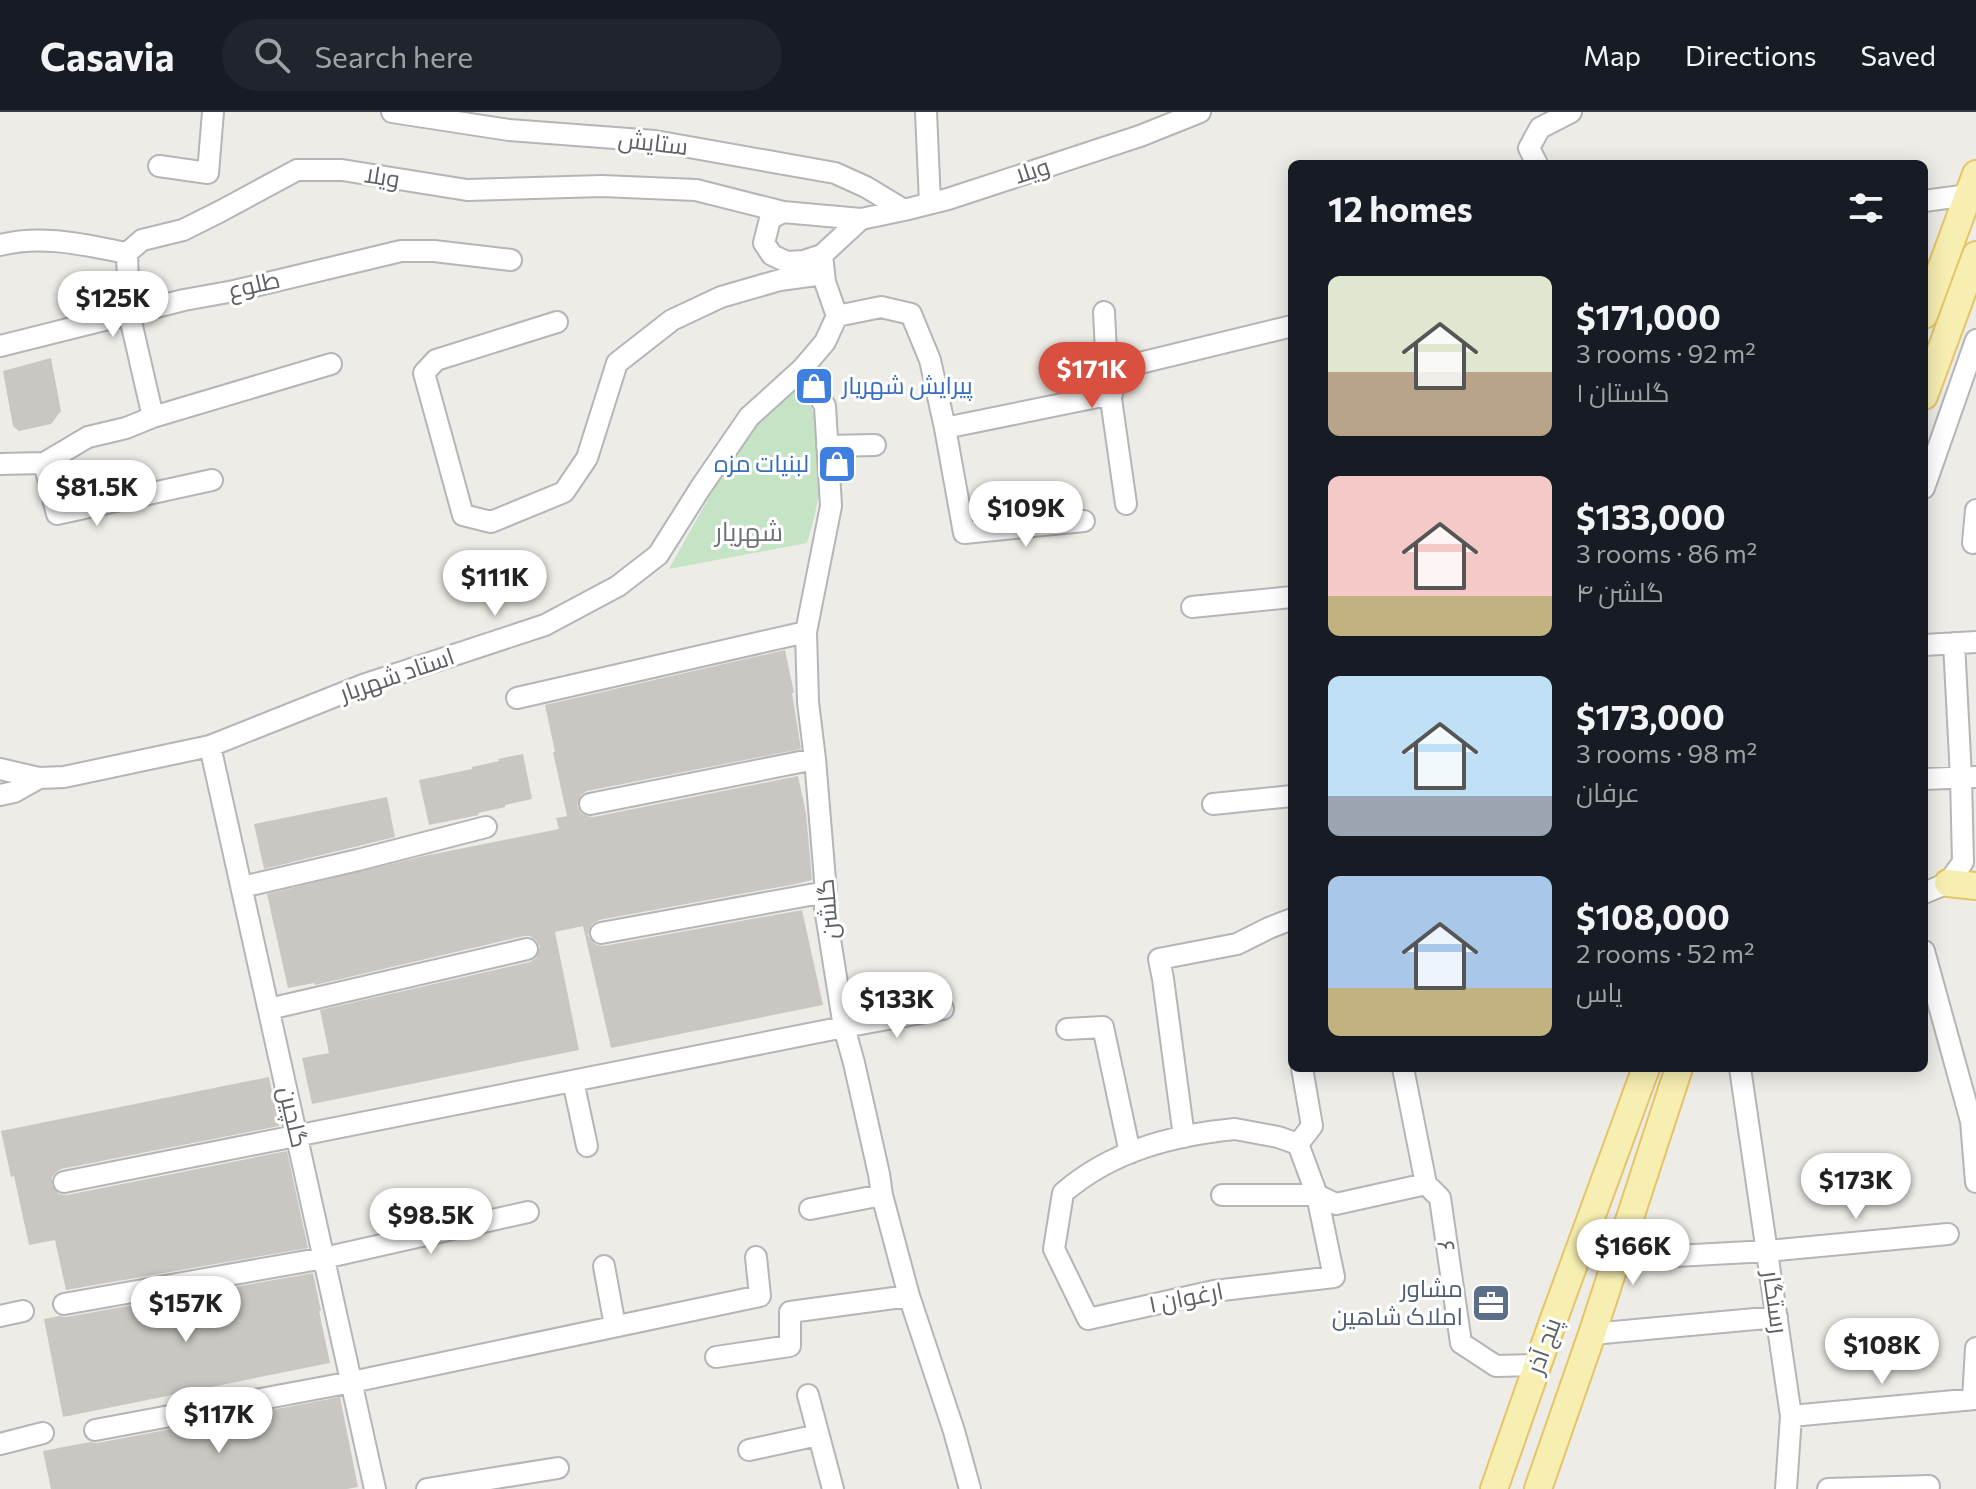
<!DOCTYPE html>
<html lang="en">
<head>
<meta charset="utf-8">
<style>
	:root { --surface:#171b24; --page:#20242c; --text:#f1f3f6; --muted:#9ea1a6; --line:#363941; --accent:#d95041 }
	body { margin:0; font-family:Commissioner,Cairo,sans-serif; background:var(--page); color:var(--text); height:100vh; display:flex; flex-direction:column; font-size:30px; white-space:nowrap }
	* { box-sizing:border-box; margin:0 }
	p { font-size:26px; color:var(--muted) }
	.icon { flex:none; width:44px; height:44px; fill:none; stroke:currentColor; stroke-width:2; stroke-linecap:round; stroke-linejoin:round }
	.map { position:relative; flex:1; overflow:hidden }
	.sheet { position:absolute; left:1288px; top:48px; width:640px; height:912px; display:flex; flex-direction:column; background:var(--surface); border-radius:12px; box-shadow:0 4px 20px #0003 }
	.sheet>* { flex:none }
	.price { position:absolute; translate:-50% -68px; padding:0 18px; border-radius:28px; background:#fff; color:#222; font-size:26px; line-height:52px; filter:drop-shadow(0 2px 4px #0008) }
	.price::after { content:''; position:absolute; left:50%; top:48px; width:24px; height:18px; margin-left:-12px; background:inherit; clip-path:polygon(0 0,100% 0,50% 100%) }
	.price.current { background:var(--accent); color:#fff }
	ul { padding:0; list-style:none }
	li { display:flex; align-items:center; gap:24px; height:200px; padding:0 40px }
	li span { display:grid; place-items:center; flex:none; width:224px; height:160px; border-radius:12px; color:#555 }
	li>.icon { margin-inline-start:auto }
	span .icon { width:96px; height:96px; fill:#fffc; stroke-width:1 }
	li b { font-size:34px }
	h2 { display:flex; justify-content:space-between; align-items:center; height:96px; padding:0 40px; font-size:34px }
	header { display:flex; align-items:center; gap:48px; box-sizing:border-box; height:112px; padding:0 40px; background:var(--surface); border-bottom:2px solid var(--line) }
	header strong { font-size:38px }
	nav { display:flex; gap:44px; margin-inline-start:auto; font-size:28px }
	.search { width:560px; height:72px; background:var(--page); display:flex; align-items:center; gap:20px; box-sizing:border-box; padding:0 28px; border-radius:44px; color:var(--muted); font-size:30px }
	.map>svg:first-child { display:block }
	.green { fill:#c5e3c5 }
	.building { fill:#cac7c2 }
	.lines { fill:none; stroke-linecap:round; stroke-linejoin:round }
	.minor-casing { stroke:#b3b5b9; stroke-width:24 }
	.major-casing { stroke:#e4c569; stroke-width:30 }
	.minor { stroke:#fff; stroke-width:20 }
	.major { stroke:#f7eeb1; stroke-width:26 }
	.labels { text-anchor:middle; stroke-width:6; stroke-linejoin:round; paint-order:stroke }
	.street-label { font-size:24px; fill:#5d6065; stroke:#fff }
	.shop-label { font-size:24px; fill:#366cbe; stroke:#fff; text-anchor:start }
	.service-label { font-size:24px; fill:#4e5e75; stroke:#fff; text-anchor:end }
	.neighbourhood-label { font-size:26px; fill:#6e7276; stroke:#fff }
</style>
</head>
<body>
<header>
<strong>Casavia</strong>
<div class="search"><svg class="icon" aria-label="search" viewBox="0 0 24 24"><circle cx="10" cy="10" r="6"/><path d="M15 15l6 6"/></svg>Search here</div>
<nav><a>Map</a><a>Directions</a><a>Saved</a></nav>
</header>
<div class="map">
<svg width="1976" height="1377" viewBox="0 0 1976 1377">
	<rect width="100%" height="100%" fill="#eeece6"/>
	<path class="green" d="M 795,275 C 803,284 812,294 816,306 C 829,343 818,396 807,431 L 669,457 L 720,366 L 753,318 L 773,292 Z"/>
	<path class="building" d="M 51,246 L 61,299 L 51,312 L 19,319 L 13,314 L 3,259 Z
		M 785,538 L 794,581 L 792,581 L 801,637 L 587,679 L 581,683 L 577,694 L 581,701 L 587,704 L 593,705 L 798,664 L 806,701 L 812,768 L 796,772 L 599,808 L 592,812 L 588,823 L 592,830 L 597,833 L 603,834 L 802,798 L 823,893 L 611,936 L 583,814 L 555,820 L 579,938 L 312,992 L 302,946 L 329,941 L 320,898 L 530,850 L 536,846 L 540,835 L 536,828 L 530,824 L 524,824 L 315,873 L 314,871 L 288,876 L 267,782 L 424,744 L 559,717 L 556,706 L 567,704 L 553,640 L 555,640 L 545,593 Z
		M 523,642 L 532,687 L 505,693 L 505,695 L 478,701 L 479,703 L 429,713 L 419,668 L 472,657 L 472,655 L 499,649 L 498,647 Z
		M 387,685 L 395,725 L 264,757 L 254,712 Z
		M 269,965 L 279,1014 L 61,1057 L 56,1060 L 52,1065 L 52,1073 L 59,1082 L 67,1083 L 287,1039 L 308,1136 L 66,1178 L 55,1128 L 29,1133 L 14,1064 L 11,1065 L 1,1019 Z
		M 313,1161 L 321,1199 L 319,1199 L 330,1251 L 63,1305 L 44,1207 L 59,1204 L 66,1205 Z
		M 340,1285 L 358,1375 L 347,1377 L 51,1377 L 43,1339 L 90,1330 L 97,1331 Z"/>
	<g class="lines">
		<g class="minor-casing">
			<path id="minor" d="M 392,0 L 509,18 L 655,29 L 835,61 L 866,75 L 904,98
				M 926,0 L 930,91
				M 1537,52 L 1529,36 L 1540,16 L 1571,0
				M 159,54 L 208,61 L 213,0
				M 1924,89 L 1969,83
				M 861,107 L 822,143 L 804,149 L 787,150 L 772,143 L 764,131 L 770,107 L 783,100 L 861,107 L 904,98 L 948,87 L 1140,24 L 1200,0
				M 0,133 C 42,122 85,133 127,141 L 142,128 L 183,118 L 221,99 L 297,58 L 342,58 L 467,78 L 602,74 L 696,78 L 783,100
				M 127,141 L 129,201 L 153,305
				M 1104,200 L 1107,259 L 1126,392
				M 837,204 L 881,195 L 911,202 L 930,248 L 945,316 L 964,421 L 1084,409
				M 557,210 L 436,248 L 424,261 L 463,403 L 491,410 L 564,380 L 587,346 L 617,251 L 672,208 L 721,185 L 780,168 L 823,162
				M 0,234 L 184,188 L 234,179 L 401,139 L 434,139 L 511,148
				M 802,257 L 825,294 L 831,394 L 806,520 L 808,590 L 815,647 L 826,780 L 825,796 L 844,915 L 854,951 L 879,1062 L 882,1083 L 909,1184 L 954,1319 L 970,1377
				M 1107,259 L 1292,214
				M 945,316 L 1112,282
				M 827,334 L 875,333
				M 44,351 L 57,402 L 212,368
				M 0,352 L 44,351 L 88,325 L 126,316 L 153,305 L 331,252
				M 1924,376 L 1976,228
				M 1973,431 L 1976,398
				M 1192,495 L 1292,485
				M 1924,533 L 1976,530
				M 517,586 L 806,520
				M 210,634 L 375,1377
				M 0,657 L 39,666 L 64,665 L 210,634 L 363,573 L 545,513 L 618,474 L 658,443 L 701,375 L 749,305 L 802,257 L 825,230 L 837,204 L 825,170 L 822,143
				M 1924,667 L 1976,665
				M 0,683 L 14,680 L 39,666
				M 590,692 L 815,647
				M 1213,692 L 1292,684
				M 242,775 L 358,748 L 486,715
				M 1924,781 L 1948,771 L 1963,750 L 1961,665 L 1954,531
				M 601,821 L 826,780
				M 1924,839 L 1971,1009 L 1976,1070
				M 269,897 L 527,837
				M 1067,917 L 1103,915 L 1130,1041
				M 1403,956 L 1426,1072
				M 1740,956 L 1791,1304 L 1786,1377
				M 573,969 L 587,1034
				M 1235,1017 L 1278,1025 L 1298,1032 L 1317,1083 L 1334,1165 L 1214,1179 L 1088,1207 L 1054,1137 L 1063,1081 C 1111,1039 1173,1023 1235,1017 Z
				M 1184,1025 L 1163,867 L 1159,847 L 1237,832 L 1269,816 L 1292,807
				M 1298,1032 L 1312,1014 L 1302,956
				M 64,1070 L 844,915 L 943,897
				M 1222,1083 L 1317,1083 L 1336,1092 L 1426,1072 L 1440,1086 L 1461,1231 L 1496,1254 L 1537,1253
				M 810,1097 L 882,1083
				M 1657,1145 L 1768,1139 L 1948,1122
				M 604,1154 L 615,1214
				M 64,1192 L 324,1146 L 528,1100
				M 0,1204 L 23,1199
				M 1592,1222 L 1777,1205
				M 716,1245 L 790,1234 L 790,1200 L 909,1184
				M 808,1283 L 833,1377
				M 1973,1287 L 1976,1236
				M 1791,1304 L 1976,1287
				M 95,1318 L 352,1270 L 760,1184 L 756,1145
				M 0,1332 L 43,1321
				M 749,1338 L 818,1323
				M 427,1377 L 558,1356
				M 1828,1377 L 1929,1374"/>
		</g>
		<g class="major-casing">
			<path id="major" d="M 1924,203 L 1976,62
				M 1924,284 L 1976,143
				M 1948,771 L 1976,774
				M 1494,1377 L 1552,1212 L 1646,956
				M 1538,1377 L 1592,1222 L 1679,956"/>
		</g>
		<use href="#minor" class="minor"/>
		<use href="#major" class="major"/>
	</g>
	<defs>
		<g id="shop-square" transform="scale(2)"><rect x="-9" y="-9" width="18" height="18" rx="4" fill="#3f7fe0" stroke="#fff"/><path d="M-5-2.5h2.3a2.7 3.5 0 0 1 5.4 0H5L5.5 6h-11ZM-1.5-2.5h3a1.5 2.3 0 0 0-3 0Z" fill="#fff"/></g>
		<g id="office-square" transform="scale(2)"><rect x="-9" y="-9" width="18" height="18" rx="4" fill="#5c6f8a" stroke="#fff"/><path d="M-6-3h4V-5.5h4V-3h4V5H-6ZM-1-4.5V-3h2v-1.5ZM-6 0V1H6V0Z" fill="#fff"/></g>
	</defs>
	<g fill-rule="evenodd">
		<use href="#shop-square" x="814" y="274"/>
		<use href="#shop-square" x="837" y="352"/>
		<use href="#office-square" x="1491" y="1191"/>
	</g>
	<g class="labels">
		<g class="street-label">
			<text transform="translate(653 31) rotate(7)" y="8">ستایش</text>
			<text transform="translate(1032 59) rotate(-18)" y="8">ویلا</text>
			<text transform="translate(382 65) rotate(9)" y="8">ویلا</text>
			<text transform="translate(254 173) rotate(-13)" y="8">طلوع</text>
			<text transform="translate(397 563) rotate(-19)" y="8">استاد شهریار</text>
			<text transform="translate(828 797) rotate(-95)" y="8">گلشن</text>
			<text transform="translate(293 1005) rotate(77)" y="8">گلچین</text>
			<text transform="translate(1446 1134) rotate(82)" y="8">۶</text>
			<text transform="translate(1186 1186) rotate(-11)" y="8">ارغوان ۱</text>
			<text transform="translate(1775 1190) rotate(82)" y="8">رستگار</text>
			<text transform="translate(1544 1234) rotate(-70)" y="8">پنج آذر</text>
		</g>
		<g class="shop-label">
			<text x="842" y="282">پیرایش شهریار</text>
			<text x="809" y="360" text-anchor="end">لبنیات مزه</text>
		</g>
		<g class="service-label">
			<text x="1463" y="1185">مشاور<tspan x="1463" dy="28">املاک شاهین</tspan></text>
		</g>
		<g class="neighbourhood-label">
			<text x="749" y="429">شهریار</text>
		</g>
	</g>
</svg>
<b class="price" style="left:113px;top:227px">$125K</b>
<b class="price current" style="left:1092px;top:298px">$171K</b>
<b class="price" style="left:97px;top:416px">$81.5K</b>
<b class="price" style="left:1026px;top:437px">$109K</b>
<b class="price" style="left:495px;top:506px">$111K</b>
<b class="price" style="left:897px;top:928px">$133K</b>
<b class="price" style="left:1856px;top:1109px">$173K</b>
<b class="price" style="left:431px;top:1144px">$98.5K</b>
<b class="price" style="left:1633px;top:1175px">$166K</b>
<b class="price" style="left:186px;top:1232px">$157K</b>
<b class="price" style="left:1882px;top:1274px">$108K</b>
<b class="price" style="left:219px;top:1343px">$117K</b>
<section class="sheet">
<h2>12 homes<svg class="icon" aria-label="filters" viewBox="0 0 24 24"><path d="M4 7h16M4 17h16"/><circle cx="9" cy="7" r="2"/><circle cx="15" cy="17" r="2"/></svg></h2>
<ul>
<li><span style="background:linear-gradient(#dfe7d0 60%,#b9a48a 0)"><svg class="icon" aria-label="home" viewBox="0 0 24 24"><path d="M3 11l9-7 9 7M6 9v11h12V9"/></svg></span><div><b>$171,000</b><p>3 rooms · 92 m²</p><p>گلستان ۱</p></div></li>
<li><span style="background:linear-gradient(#f6c9c9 75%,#c2b280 0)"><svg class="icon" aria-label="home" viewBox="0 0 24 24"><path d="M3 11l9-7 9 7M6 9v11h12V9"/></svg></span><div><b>$133,000</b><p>3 rooms · 86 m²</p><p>گلشن ۴</p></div></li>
<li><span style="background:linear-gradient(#bfe0f5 75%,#9aa5b1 0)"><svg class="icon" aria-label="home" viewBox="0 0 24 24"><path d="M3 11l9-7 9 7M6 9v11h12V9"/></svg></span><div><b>$173,000</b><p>3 rooms · 98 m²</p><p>عرفان</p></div></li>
<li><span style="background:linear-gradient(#a9c7e8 70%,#c2b280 0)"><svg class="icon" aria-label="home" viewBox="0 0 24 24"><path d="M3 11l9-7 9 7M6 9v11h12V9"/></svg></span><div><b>$108,000</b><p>2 rooms · 52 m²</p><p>یاس</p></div></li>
</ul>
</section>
</div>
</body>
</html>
